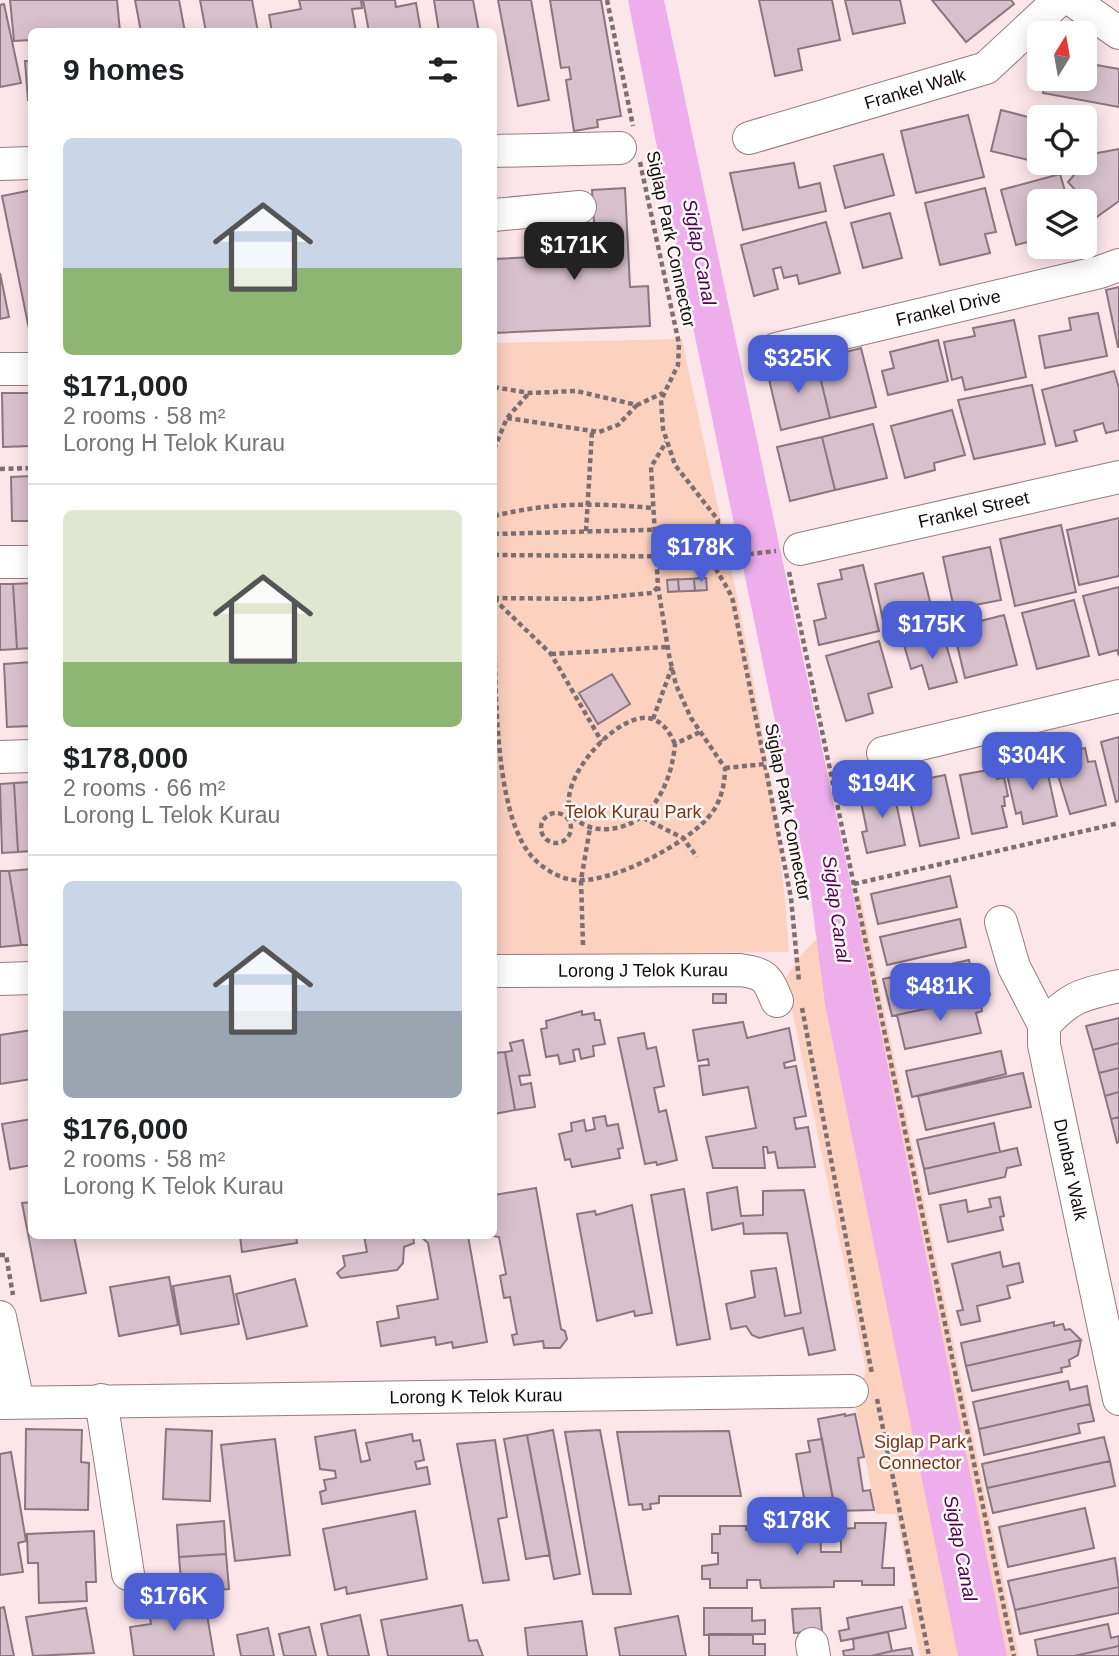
<!DOCTYPE html>
<html lang="en">
<head>
<meta charset="utf-8">
<style>
	:root { --surface:#fff; --page:#f6f6f6; --text:#202124; --muted:#757577; --line:#e0e0e0; --accent:#4c5fd4 }
	body { margin:0; font-family:Helvetica,sans-serif; background:var(--page); color:var(--text); height:100vh; display:flex; flex-direction:column; font-size:26px; white-space:nowrap }
	* { box-sizing:border-box; margin:0 }
	p { font-size:23px; color:var(--muted) }
	.icon { flex:none; width:38px; height:38px; fill:none; stroke:currentColor; stroke-width:2; stroke-linecap:round; stroke-linejoin:round }
	.map { position:relative; flex:1; overflow:hidden }
	.details { position:absolute; left:28px; top:28px; width:469px; height:1211px; display:flex; flex-direction:column; background:var(--surface); border-radius:10px; box-shadow:0 4px 18px #0003 }
	.details>* { flex:none }
	.needle { width:46px; rotate:11deg }
	.controls { position:absolute; left:1027px; top:21px; display:grid; gap:14px }
	.controls a { display:grid; place-items:center; width:70px; height:70px; border-radius:10px; background:var(--surface); box-shadow:0 4px 18px #0003; font-size:35px }
	.price { position:absolute; translate:-50% -60px; padding:0 16px; border-radius:14px; background:var(--accent); color:#fff; font-size:23px; line-height:46px; filter:drop-shadow(0 2px 4px #0008) }
	.price::after { content:''; position:absolute; left:50%; top:42px; width:21px; height:16px; margin-left:-10px; background:inherit; clip-path:polygon(0 0,100% 0,50% 100%) }
	.price.selected { background:#222; color:#fff }
	ul { padding:0; list-style:none }
	li { display:grid; align-content:center; gap:14px; height:371px; padding:0 35px }
	li+li { border-top:2px solid var(--line) }
	li span { display:grid; place-items:center; height:217px; border-radius:10px; color:#555 }
	li>.icon { margin-inline-start:auto }
	span .icon { width:126px; height:126px; fill:#fffc; stroke-width:1 }
	li b { font-size:30px }
	h2 { display:flex; justify-content:space-between; align-items:center; height:84px; padding:0 35px; font-size:30px }
	.map>svg:first-child { display:block }
	.green { fill:#fdd1c0 }
	.water { fill:#edaeeb }
	.building { fill:#d8c1cd; stroke:#8b7680; stroke-width:2 }
	.lines { fill:none; stroke-linecap:round; stroke-linejoin:round }
	.minor-casing { stroke:#947c81; stroke-width:34 }
	.path { stroke:#7d6e71; stroke-width:4.5; stroke-dasharray:5 3.5; stroke-linecap:butt }
	.minor { stroke:#fff; stroke-width:32 }
	.labels { text-anchor:middle; stroke-width:5; stroke-linejoin:round; paint-order:stroke }
	.street-label { font-size:18px; fill:#140b0d; stroke:#fef8f9 }
	.park-label { font-size:18px; fill:#7c3413; stroke:#fef8f9 }
	.water-label { font-size:19px; font-style:italic; fill:#4f0150; stroke:#fef8f9 }
</style>
</head>
<body>
<div class="map">
<svg width="1119" height="1656" viewBox="0 0 1119 1656">
	<rect width="100%" height="100%" fill="#fce6ea"/>
	<path class="green" d="M 682,339 C 724,541 776,746 789,952 L 494,955 L 494,343 Z
		M 860,894 L 1019,1656 L 920,1656 L 908,1599 L 914,1598 L 896,1514 L 876,1514 L 856,1409 L 866,1369 L 792,1009 L 780,1008 L 777,991 L 802,954 Z"/>
	<path class="water" d="M 628,0 L 664,0 L 851,885 L 1007,1656 L 958,1656 L 825,1004 L 810,889 L 682,274 Z"/>
	<path class="building" d="M 10,0 L 117,0 L 120,32 L 32,32 L 32,40 L 14,41 Z
		M 135,0 L 179,0 L 185,32 L 141,32 Z
		M 200,0 L 252,0 L 258,32 L 206,32 Z
		M 299,0 L 361,0 L 362,8 L 352,9 L 356,32 L 272,32 L 269,15 L 301,9 Z
		M 363,0 L 395,0 L 396,7 L 416,3 L 421,32 L 369,32 Z
		M 434,0 L 473,0 L 479,32 L 439,32 Z
		M 498,0 L 531,0 L 549,100 L 518,106 Z
		M 550,0 L 601,0 L 621,116 L 597,120 L 598,127 L 574,131 L 566,80 L 571,79 L 569,67 L 561,68 Z
		M 759,0 L 832,0 L 840,40 L 798,49 L 802,70 L 775,76 Z
		M 845,0 L 900,0 L 905,23 L 853,34 Z
		M 932,0 L 1011,0 L 1014,4 L 966,42 Z
		M 4,4 L 21,83 L 0,87 L 0,5 Z
		M 25,61 L 32,61 L 32,100 L 28,100 Z
		M 1085,63 L 1119,69 L 1119,107 L 1043,93 L 1045,79 L 1085,79 Z
		M 1001,110 L 1040,120 L 1040,163 L 1058,163 L 1057,167 L 991,151 Z
		M 968,115 L 984,177 L 916,193 L 901,131 Z
		M 1119,149 L 1119,201 L 1094,219 L 1085,201 L 1068,182 L 1092,154 Z
		M 883,154 L 894,195 L 845,208 L 834,166 Z
		M 794,163 L 799,188 L 820,183 L 826,211 L 743,230 L 730,173 Z
		M 1060,174 L 1068,201 L 1040,201 L 1040,239 L 1016,245 L 1001,190 Z
		M 625,188 L 630,287 L 648,286 L 650,326 L 494,333 L 494,259 L 596,254 L 592,190 Z
		M 985,188 L 996,232 L 985,234 L 990,253 L 940,265 L 925,203 Z
		M 32,190 L 32,333 L 30,334 L 2,196 Z
		M 890,213 L 902,258 L 863,268 L 851,223 Z
		M 826,222 L 840,273 L 799,284 L 797,275 L 784,278 L 781,267 L 773,269 L 778,289 L 754,296 L 741,245 Z
		M 0,273 L 9,317 L 0,319 Z
		M 1119,287 L 1119,347 L 1118,347 L 1106,290 Z
		M 1098,313 L 1107,356 L 1045,368 L 1039,336 L 1071,330 L 1069,318 Z
		M 1014,320 L 1026,377 L 965,390 L 962,377 L 952,380 L 944,342 L 975,336 L 973,328 Z
		M 938,340 L 948,381 L 888,395 L 882,371 L 894,368 L 890,352 Z
		M 861,348 L 876,407 L 830,418 L 816,360 Z
		M 816,360 L 830,418 L 781,430 L 767,371 Z
		M 1114,371 L 1119,388 L 1119,430 L 1106,433 L 1103,423 L 1074,431 L 1077,441 L 1056,446 L 1042,390 Z
		M 1032,385 L 1045,444 L 974,459 L 958,400 Z
		M 2,393 L 29,393 L 31,446 L 3,447 Z
		M 29,393 L 32,393 L 32,446 L 31,446 Z
		M 952,410 L 965,455 L 934,463 L 935,470 L 905,478 L 891,426 Z
		M 873,424 L 887,478 L 835,490 L 822,437 Z
		M 822,437 L 835,490 L 790,501 L 777,447 Z
		M 32,476 L 32,521 L 12,521 L 11,477 Z
		M 1119,518 L 1119,576 L 1079,585 L 1067,530 Z
		M 1061,525 L 1076,592 L 1015,606 L 1000,539 Z
		M 990,547 L 1001,600 L 954,609 L 943,557 Z
		M 863,565 L 879,631 L 819,645 L 814,621 L 826,618 L 818,584 L 842,579 L 840,570 Z
		M 923,573 L 934,618 L 885,629 L 875,584 Z
		M 706,578 L 707,590 L 695,591 L 694,579 Z
		M 706,578 L 707,590 L 668,592 L 667,580 Z
		M 678,579 L 679,591 L 668,592 L 667,580 Z
		M 32,583 L 32,648 L 17,649 L 13,584 Z
		M 0,584 L 13,584 L 17,649 L 0,650 Z
		M 1119,587 L 1119,656 L 1117,650 L 1099,655 L 1083,596 Z
		M 1074,600 L 1089,656 L 1037,669 L 1022,613 Z
		M 1004,615 L 1017,665 L 965,678 L 953,628 Z
		M 943,634 L 957,682 L 929,689 L 922,665 L 911,669 L 904,645 Z
		M 879,641 L 892,687 L 868,694 L 873,713 L 846,721 L 826,656 Z
		M 32,662 L 32,726 L 7,727 L 4,664 Z
		M 612,674 L 630,704 L 598,724 L 579,693 Z
		M 1119,737 L 1119,801 L 1116,802 L 1101,742 Z
		M 1085,748 L 1088,762 L 1095,761 L 1106,805 L 1070,814 L 1057,772 L 1061,772 L 1057,755 Z
		M 1045,761 L 1057,816 L 1023,824 L 1021,812 L 1016,814 L 1006,770 Z
		M 994,769 L 997,779 L 1004,777 L 1008,796 L 1004,797 L 1005,806 L 1002,806 L 1007,827 L 972,834 L 960,775 Z
		M 945,775 L 959,838 L 920,846 L 906,783 Z
		M 32,782 L 32,851 L 18,852 L 14,783 Z
		M 14,783 L 18,852 L 2,853 L 0,784 Z
		M 892,783 L 905,845 L 867,853 L 862,832 L 867,831 L 860,797 L 873,794 L 872,787 Z
		M 31,869 L 32,945 L 21,945 L 9,871 Z
		M 0,871 L 9,871 L 21,945 L 0,947 Z
		M 950,876 L 957,907 L 878,924 L 871,894 Z
		M 960,919 L 966,947 L 887,965 L 880,937 Z
		M 969,960 L 973,978 L 986,976 L 990,995 L 892,1016 L 883,979 Z
		M 713,994 L 726,994 L 726,1003 L 713,1003 Z
		M 980,997 L 982,1011 L 976,1013 L 981,1033 L 905,1049 L 897,1015 Z
		M 582,1011 L 582,1015 L 594,1013 L 595,1020 L 600,1020 L 605,1044 L 593,1046 L 594,1056 L 581,1059 L 579,1049 L 573,1050 L 575,1061 L 560,1064 L 558,1055 L 546,1057 L 541,1029 L 547,1028 L 546,1021 Z
		M 1119,1018 L 1119,1043 L 1093,1050 L 1086,1026 Z
		M 743,1022 L 747,1038 L 789,1028 L 795,1060 L 784,1063 L 785,1068 L 796,1066 L 806,1116 L 794,1118 L 796,1129 L 808,1127 L 815,1167 L 778,1168 L 775,1152 L 768,1153 L 767,1147 L 763,1147 L 765,1168 L 713,1168 L 706,1137 L 756,1128 L 748,1087 L 703,1095 L 699,1066 L 709,1065 L 708,1059 L 698,1061 L 693,1030 Z
		M 32,1030 L 32,1079 L 0,1084 L 0,1035 Z
		M 644,1033 L 647,1049 L 656,1047 L 664,1086 L 654,1088 L 659,1112 L 666,1110 L 677,1160 L 657,1165 L 656,1162 L 645,1164 L 618,1038 Z
		M 523,1040 L 530,1075 L 519,1076 L 521,1085 L 531,1083 L 535,1107 L 515,1110 L 505,1052 L 512,1051 L 510,1043 Z
		M 1119,1043 L 1119,1068 L 1099,1073 L 1093,1050 Z
		M 1001,1051 L 1006,1074 L 912,1097 L 906,1071 Z
		M 505,1052 L 515,1110 L 494,1114 L 494,1053 Z
		M 1119,1068 L 1119,1092 L 1105,1096 L 1099,1073 Z
		M 1023,1073 L 1031,1107 L 926,1130 L 918,1096 Z
		M 1119,1092 L 1119,1117 L 1111,1119 L 1105,1096 Z
		M 605,1116 L 607,1126 L 618,1124 L 623,1148 L 618,1149 L 620,1158 L 572,1167 L 570,1159 L 565,1160 L 559,1134 L 572,1131 L 571,1123 L 584,1120 L 586,1131 L 595,1129 L 593,1118 Z
		M 1119,1117 L 1119,1142 L 1117,1143 L 1111,1119 Z
		M 32,1119 L 32,1165 L 10,1169 L 2,1124 Z
		M 994,1123 L 1000,1152 L 924,1169 L 917,1140 Z
		M 1017,1148 L 1021,1165 L 1007,1168 L 1005,1177 L 929,1194 L 924,1169 Z
		M 737,1187 L 741,1216 L 763,1215 L 763,1191 L 804,1190 L 835,1350 L 809,1355 L 803,1328 L 759,1338 L 752,1335 L 746,1326 L 731,1329 L 726,1304 L 755,1297 L 751,1271 L 776,1268 L 785,1316 L 801,1313 L 787,1233 L 744,1234 L 743,1223 L 712,1230 L 707,1193 Z
		M 536,1188 L 561,1329 L 565,1331 L 567,1339 L 560,1348 L 544,1348 L 543,1341 L 514,1345 L 512,1335 L 517,1334 L 510,1297 L 504,1298 L 500,1276 L 506,1274 L 499,1237 L 493,1236 L 494,1195 Z
		M 684,1189 L 710,1339 L 677,1345 L 651,1195 Z
		M 1000,1197 L 1004,1216 L 1000,1217 L 1003,1230 L 948,1242 L 940,1205 L 966,1200 L 968,1212 L 991,1207 L 989,1199 Z
		M 32,1202 L 32,1236 L 74,1236 L 86,1293 L 41,1301 L 22,1203 Z
		M 632,1205 L 652,1313 L 635,1316 L 634,1311 L 597,1321 L 577,1214 L 595,1211 L 596,1215 Z
		M 240,1236 L 296,1236 L 297,1243 L 242,1252 Z
		M 364,1236 L 413,1236 L 414,1243 L 404,1247 L 403,1263 L 397,1270 L 341,1278 L 337,1273 L 345,1266 L 343,1256 L 367,1252 Z
		M 420,1236 L 468,1236 L 487,1342 L 453,1348 L 452,1342 L 436,1345 L 435,1337 L 381,1346 L 377,1322 L 399,1318 L 397,1306 L 438,1299 L 428,1243 Z
		M 1000,1252 L 1003,1267 L 1019,1263 L 1023,1282 L 1007,1286 L 1010,1298 L 977,1306 L 980,1321 L 961,1325 L 957,1311 L 963,1310 L 952,1264 Z
		M 230,1276 L 239,1324 L 181,1334 L 173,1286 Z
		M 169,1277 L 178,1325 L 119,1336 L 110,1287 Z
		M 295,1279 L 307,1326 L 247,1339 L 236,1294 Z
		M 1054,1322 L 1054,1326 L 1063,1324 L 1065,1330 L 1070,1329 L 1081,1340 L 966,1366 L 961,1343 Z
		M 1081,1340 L 1078,1355 L 1069,1360 L 1070,1366 L 1061,1368 L 1062,1372 L 972,1391 L 966,1366 Z
		M 1068,1381 L 1070,1390 L 1087,1386 L 1090,1404 L 979,1429 L 973,1402 Z
		M 1090,1404 L 1094,1421 L 1078,1424 L 1080,1433 L 984,1455 L 979,1429 Z
		M 845,1414 L 845,1416 L 855,1414 L 864,1457 L 858,1458 L 863,1491 L 870,1490 L 874,1510 L 835,1511 L 818,1419 Z
		M 26,1429 L 82,1430 L 81,1462 L 89,1463 L 88,1510 L 25,1509 Z
		M 166,1429 L 212,1431 L 210,1501 L 163,1499 Z
		M 355,1430 L 361,1462 L 370,1460 L 366,1443 L 412,1434 L 413,1441 L 420,1440 L 424,1460 L 415,1462 L 417,1469 L 427,1467 L 430,1484 L 322,1504 L 320,1492 L 326,1490 L 324,1480 L 336,1478 L 335,1471 L 320,1469 L 315,1437 Z
		M 553,1430 L 580,1574 L 554,1579 L 527,1435 Z
		M 600,1430 L 631,1594 L 593,1594 L 565,1432 Z
		M 729,1431 L 741,1496 L 659,1496 L 659,1503 L 650,1504 L 651,1509 L 643,1510 L 642,1504 L 629,1505 L 617,1432 Z
		M 527,1435 L 550,1555 L 526,1559 L 504,1439 Z
		M 1104,1437 L 1110,1461 L 987,1488 L 982,1464 Z
		M 275,1439 L 290,1555 L 235,1561 L 221,1445 Z
		M 822,1439 L 834,1504 L 806,1509 L 796,1454 L 810,1452 L 808,1441 Z
		M 495,1440 L 507,1517 L 498,1519 L 509,1580 L 483,1583 L 457,1444 Z
		M 11,1452 L 26,1541 L 18,1543 L 23,1572 L 0,1575 L 0,1454 Z
		M 1110,1461 L 1115,1486 L 993,1513 L 987,1488 Z
		M 1085,1508 L 1094,1548 L 1008,1567 L 999,1527 Z
		M 415,1511 L 427,1579 L 347,1594 L 346,1587 L 335,1590 L 323,1529 Z
		M 224,1521 L 226,1554 L 179,1557 L 177,1525 Z
		M 820,1523 L 821,1552 L 841,1552 L 841,1529 L 855,1528 L 855,1523 L 886,1523 L 882,1568 L 894,1568 L 894,1585 L 862,1585 L 862,1581 L 834,1581 L 834,1587 L 761,1588 L 760,1580 L 747,1580 L 747,1588 L 710,1588 L 710,1579 L 702,1579 L 702,1566 L 718,1564 L 718,1553 L 712,1553 L 712,1534 L 720,1534 L 720,1526 L 746,1526 L 746,1530 L 758,1530 L 758,1535 L 765,1535 L 765,1524 Z
		M 94,1531 L 96,1582 L 86,1582 L 87,1601 L 39,1603 L 38,1563 L 28,1563 L 27,1534 Z
		M 226,1554 L 229,1589 L 182,1592 L 179,1557 Z
		M 1115,1558 L 1119,1587 L 1015,1610 L 1008,1581 Z
		M 1119,1587 L 1119,1613 L 1020,1634 L 1015,1610 Z
		M 205,1603 L 214,1656 L 134,1656 L 130,1627 L 151,1624 L 149,1612 Z
		M 462,1605 L 469,1641 L 477,1640 L 483,1656 L 388,1656 L 381,1620 Z
		M 4,1607 L 14,1656 L 0,1656 L 0,1608 Z
		M 902,1607 L 906,1628 L 841,1641 L 839,1631 L 849,1629 L 847,1618 Z
		M 86,1608 L 94,1653 L 33,1656 L 26,1617 Z
		M 704,1608 L 752,1608 L 752,1621 L 765,1620 L 765,1634 L 704,1635 Z
		M 820,1608 L 822,1631 L 794,1633 L 792,1609 Z
		M 360,1615 L 369,1656 L 328,1656 L 321,1624 Z
		M 678,1616 L 686,1656 L 620,1656 L 615,1628 Z
		M 582,1621 L 587,1656 L 528,1656 L 525,1628 Z
		M 1108,1624 L 1111,1638 L 1119,1636 L 1119,1646 L 1074,1656 L 1038,1656 L 1035,1640 Z
		M 309,1627 L 316,1656 L 284,1656 L 279,1634 Z
		M 268,1628 L 274,1656 L 241,1656 L 237,1635 Z
		M 888,1632 L 892,1651 L 871,1656 L 844,1656 L 843,1651 L 854,1649 L 853,1639 Z
		M 709,1634 L 753,1635 L 753,1644 L 765,1644 L 765,1656 L 709,1656 Z
		M 1119,1646 L 1119,1656 L 1074,1656 Z
		M 911,1648 L 913,1656 L 871,1656 L 892,1651 Z"/>
	<g class="lines">
		<g class="minor-casing">
			<g id="minor">
				<path d="M 1072,0 L 1119,33"/>
				<path id="s1" d="M 749,138 L 986,68 L 1059,0"/>
				<path d="M 494,151 L 620,148"/>
				<path d="M 0,164 L 32,163"/>
				<path d="M 494,215 L 580,207"/>
				<path id="s2" d="M 776,349 L 1100,272 L 1119,265"/>
				<path d="M 0,369 L 32,369"/>
				<path id="s3" d="M 800,549 L 1119,477"/>
				<path d="M 0,562 L 32,562"/>
				<path d="M 883,753 L 1119,696"/>
				<path d="M 0,757 L 32,756"/>
				<path d="M 1001,922 L 1014,967 L 1044,1025"/>
				<path id="s4" d="M 494,971 L 740,970 C 766,974 767,977 777,1001"/>
				<path d="M 0,979 L 32,978"/>
				<path id="s5" d="M 1119,986 C 1081,995 1071,996 1044,1025 L 1044,1045 L 1119,1399"/>
				<path d="M 0,1317 L 18,1402"/>
				<path d="M 101,1400 L 128,1574"/>
				<path id="s6" d="M 0,1403 L 852,1391"/>
				<path d="M 812,1644 L 814,1656"/>
			</g>
		</g>
		<path class="path" d="M 607,0 L 633,126
			M 640,162 L 679,344 L 678,365 L 661,400 L 663,429 L 675,465 L 718,520 C 718,530 711,536 710,546 C 710,569 726,580 733,601 L 791,898 L 799,982
			M 494,387 L 529,393 L 576,391 L 637,405 L 663,393
			M 507,418 L 599,432 L 618,425 L 637,405
			M 494,449 L 507,418 L 529,393
			M 0,469 L 32,468
			M 494,516 C 550,502 596,503 653,508
			M 586,531 L 592,432
			M 494,534 L 718,528
			M 494,555 L 724,557 L 776,551
			M 658,567 L 712,566
			M 789,572 L 1014,1656
			M 494,598 L 587,599 L 652,593 L 658,587
			M 494,599 L 551,654 L 602,742
			M 494,612 C 496,674 492,804 529,853 C 540,867 557,878 574,880 C 612,884 689,843 711,814 C 721,801 725,784 725,768 L 691,718 L 676,685 L 669,655 L 658,587 L 651,467 L 666,442
			M 551,654 L 667,647
			M 653,719 L 672,667
			M 675,744 C 670,734 666,725 655,720 C 623,704 553,782 572,814 C 577,823 589,828 599,829 C 648,832 671,788 675,744 L 700,732
			M 725,768 L 765,764
			M 832,780 L 864,773
			M541 828a15 15 0 1 1 30 0a15 15 0 1 1-30 0Z
			M 643,818 L 683,838 L 697,857
			M 854,884 L 1119,823
			M 583,945 L 581,880 L 590,828
			M 802,1008 L 872,1374
			M 0,1255 L 6,1255 L 13,1295
			M 877,1399 L 929,1656"/>
		<use href="#minor" class="minor"/>
	</g>
	<g class="labels">
		<g class="street-label">
			<text dy="6" stroke="none"><textPath href="#s1" startOffset="173">Frankel Walk</textPath></text>
			<text transform="translate(671 239) rotate(78)" y="6">Siglap Park Connector</text>
			<text dy="6" stroke="none"><textPath href="#s2" startOffset="177">Frankel Drive</textPath></text>
			<text dy="6" stroke="none"><textPath href="#s3" startOffset="178">Frankel Street</textPath></text>
			<text transform="translate(788 812) rotate(79)" y="6">Siglap Park Connector</text>
			<text dy="6" stroke="none"><textPath href="#s4" startOffset="149">Lorong J Telok Kurau</textPath></text>
			<text dy="6" stroke="none"><textPath href="#s5" startOffset="234">Dunbar Walk</textPath></text>
			<text dy="6" stroke="none"><textPath href="#s6" startOffset="476">Lorong K Telok Kurau</textPath></text>
		</g>
		<g class="park-label">
			<text x="633" y="818">Telok Kurau Park</text>
			<text x="920" y="1448">Siglap Park<tspan x="920" dy="21">Connector</tspan></text>
		</g>
		<g class="water-label">
			<text transform="translate(700 252) rotate(79)" y="7">Siglap Canal</text>
			<text transform="translate(837 909) rotate(82)" y="7">Siglap Canal</text>
			<text transform="translate(961 1548) rotate(79)" y="7">Siglap Canal</text>
		</g>
	</g>
</svg>
<div class="controls">
<a><svg class="needle" viewBox="-14 -14 28 28"><path d="M0-13l5 13h-10z" fill="#e53935"/><path d="M0 13l5-13h-10z" fill="#757577"/></svg></a>
<a><svg class="icon" aria-label="locate" viewBox="0 0 24 24"><circle cx="12" cy="12" r="6"/><path d="M12 2v4M12 18v4M2 12h4M18 12h4"/></svg></a>
<a><svg class="icon" aria-label="layers" viewBox="0 0 24 24"><path d="M12 4l9 5-9 5-9-5zM3 14l9 5 9-5"/></svg></a>
</div>
<b class="price selected" style="left:574px;top:282px">$171K</b>
<b class="price" style="left:798px;top:395px">$325K</b>
<b class="price" style="left:701px;top:584px">$178K</b>
<b class="price" style="left:932px;top:661px">$175K</b>
<b class="price" style="left:1032px;top:792px">$304K</b>
<b class="price" style="left:882px;top:820px">$194K</b>
<b class="price" style="left:940px;top:1023px">$481K</b>
<b class="price" style="left:797px;top:1557px">$178K</b>
<b class="price" style="left:174px;top:1633px">$176K</b>
<section class="details">
<h2>9 homes<svg class="icon" aria-label="filters" viewBox="0 0 24 24"><path d="M4 7h16M4 17h16"/><circle cx="9" cy="7" r="2"/><circle cx="15" cy="17" r="2"/></svg></h2>
<ul>
<li><span style="background:linear-gradient(#c9d6e8 60%,#8fb573 0)"><svg class="icon" aria-label="home" viewBox="0 0 24 24"><path d="M3 11l9-7 9 7M6 9v11h12V9"/></svg></span><div><b>$171,000</b><p>2 rooms · 58 m²</p><p>Lorong H Telok Kurau</p></div></li>
<li><span style="background:linear-gradient(#dfe7d0 70%,#8fb573 0)"><svg class="icon" aria-label="home" viewBox="0 0 24 24"><path d="M3 11l9-7 9 7M6 9v11h12V9"/></svg></span><div><b>$178,000</b><p>2 rooms · 66 m²</p><p>Lorong L Telok Kurau</p></div></li>
<li><span style="background:linear-gradient(#c9d6e8 60%,#9aa5b1 0)"><svg class="icon" aria-label="home" viewBox="0 0 24 24"><path d="M3 11l9-7 9 7M6 9v11h12V9"/></svg></span><div><b>$176,000</b><p>2 rooms · 58 m²</p><p>Lorong K Telok Kurau</p></div></li>
</ul>
</section>
</div>
</body>
</html>
